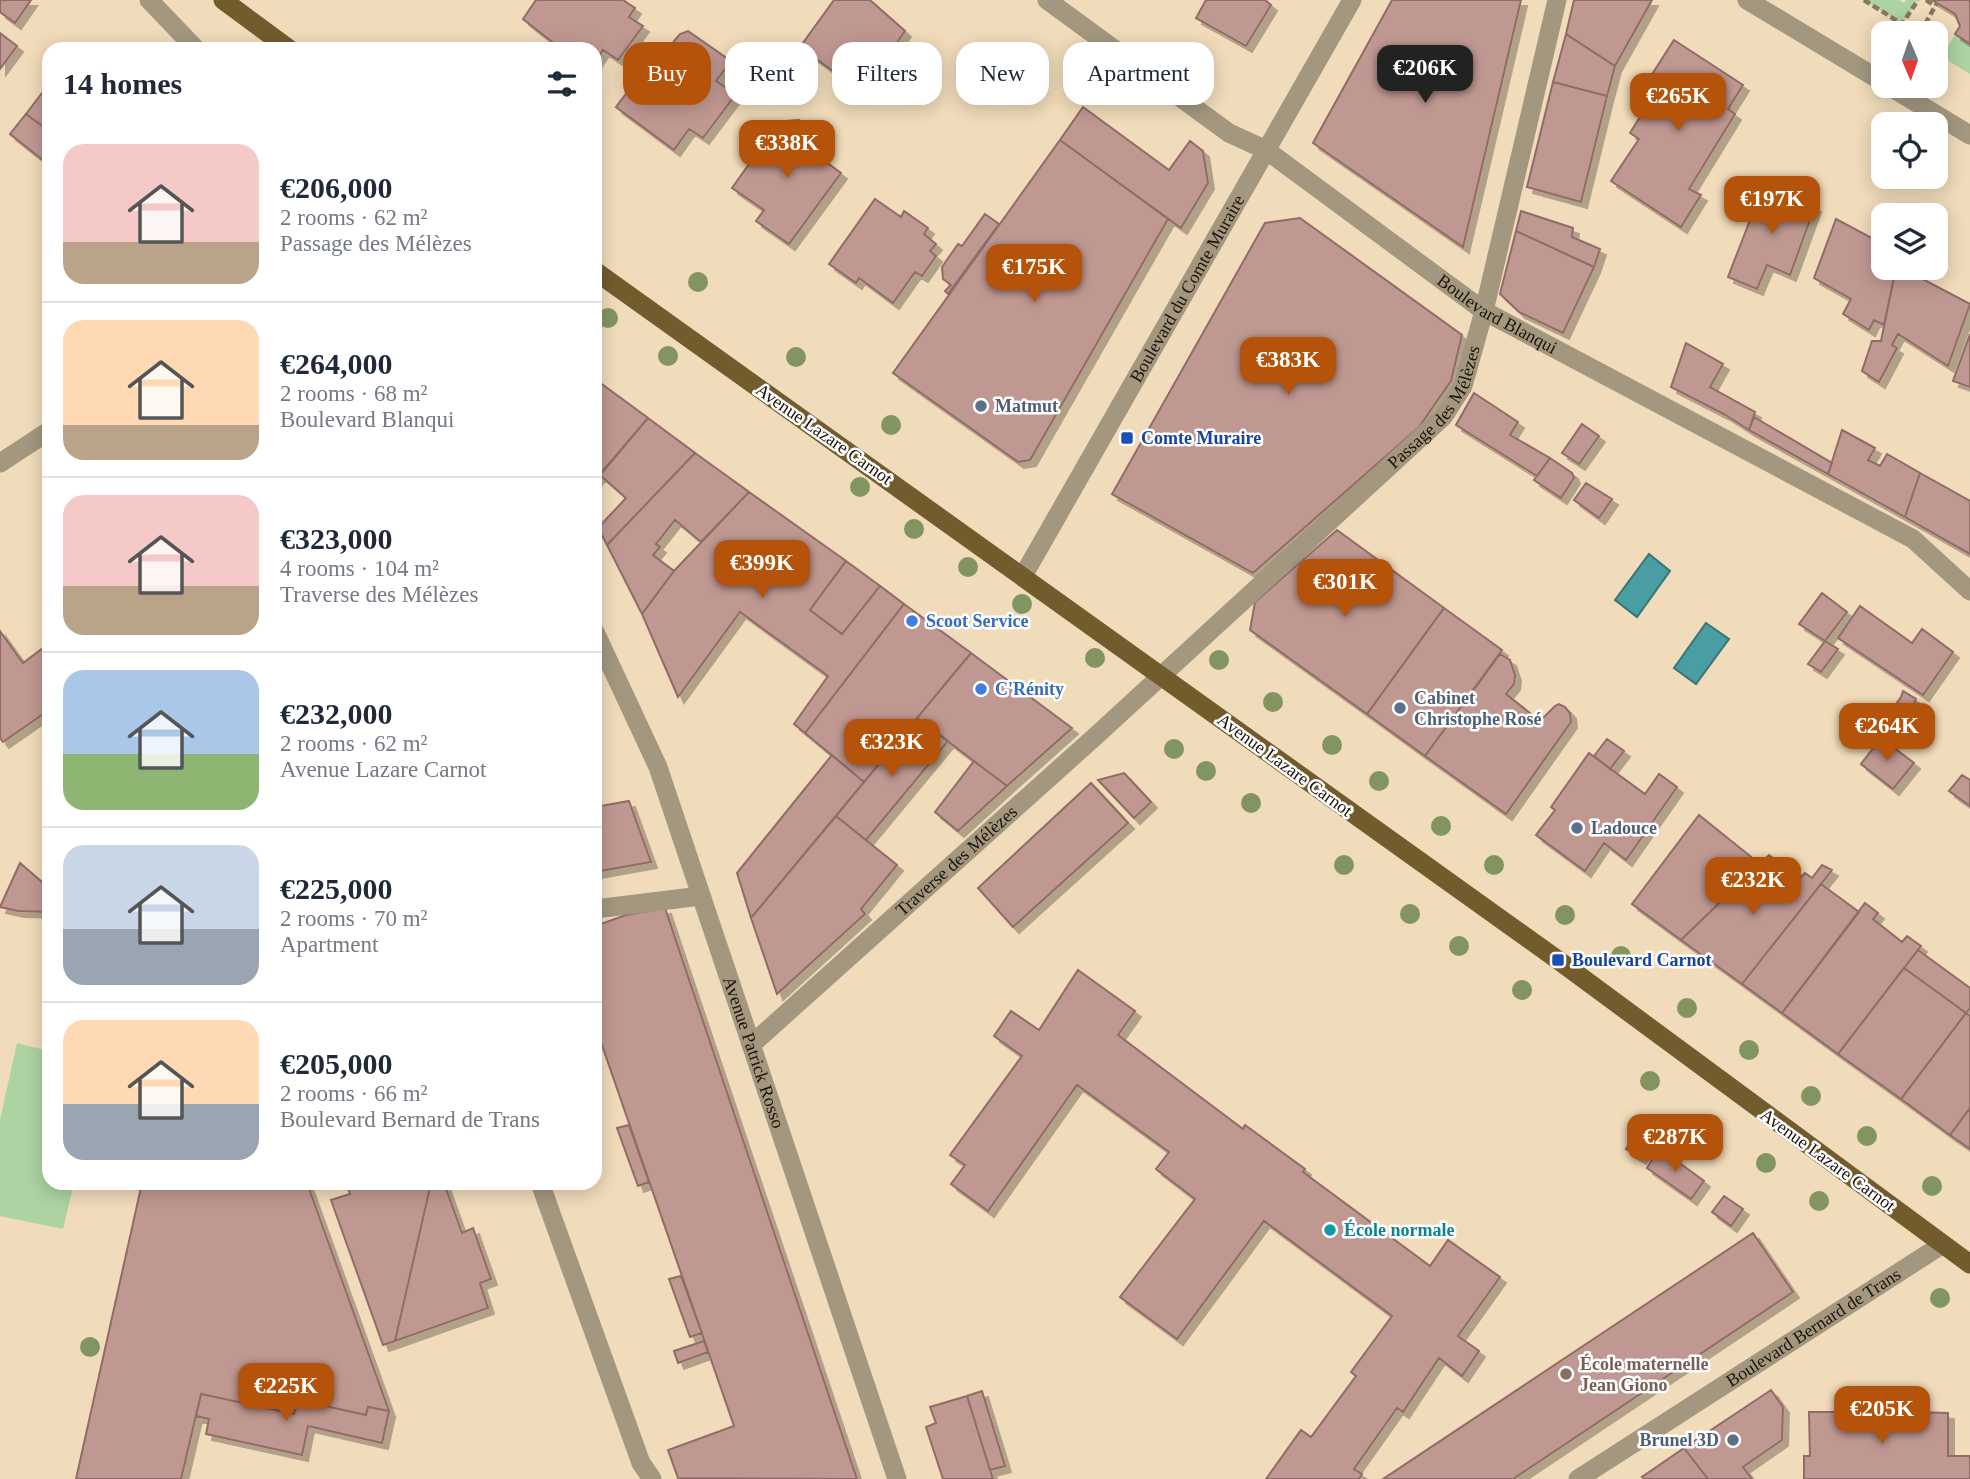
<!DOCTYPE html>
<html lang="en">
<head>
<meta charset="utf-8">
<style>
	:root { --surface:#fff; --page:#f6f6f7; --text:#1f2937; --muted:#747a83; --line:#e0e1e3; --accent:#b45309 }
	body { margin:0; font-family:"Times New Roman",serif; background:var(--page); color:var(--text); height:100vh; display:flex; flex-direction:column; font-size:26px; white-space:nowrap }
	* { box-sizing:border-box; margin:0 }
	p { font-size:23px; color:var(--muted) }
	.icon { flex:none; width:38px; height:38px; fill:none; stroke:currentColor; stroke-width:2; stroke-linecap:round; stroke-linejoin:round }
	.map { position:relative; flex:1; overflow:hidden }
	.details { position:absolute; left:42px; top:42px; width:560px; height:1148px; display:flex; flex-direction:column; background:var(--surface); border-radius:21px; box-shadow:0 4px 18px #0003 }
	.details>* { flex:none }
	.guide { position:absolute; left:623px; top:42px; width:665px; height:63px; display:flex; gap:14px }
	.needle { width:46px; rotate:178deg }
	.tools { position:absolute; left:1871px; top:21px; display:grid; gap:14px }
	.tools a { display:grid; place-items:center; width:77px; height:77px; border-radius:14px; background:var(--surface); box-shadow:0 4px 18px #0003; font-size:35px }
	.price { position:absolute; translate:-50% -60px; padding:0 16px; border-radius:14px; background:var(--accent); color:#fff; font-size:23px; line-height:46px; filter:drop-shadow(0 2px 4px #0008) }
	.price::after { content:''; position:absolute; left:50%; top:42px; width:21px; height:16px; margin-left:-10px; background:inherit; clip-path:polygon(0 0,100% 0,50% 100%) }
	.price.current { background:#222; color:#fff }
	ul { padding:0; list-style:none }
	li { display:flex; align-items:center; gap:21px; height:175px; padding:0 21px }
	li+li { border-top:2px solid var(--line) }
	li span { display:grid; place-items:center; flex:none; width:196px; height:140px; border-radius:21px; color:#555 }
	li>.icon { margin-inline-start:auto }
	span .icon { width:84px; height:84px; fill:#fffc; stroke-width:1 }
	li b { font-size:30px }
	h2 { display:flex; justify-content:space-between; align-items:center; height:84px; padding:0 21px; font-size:30px }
	.chip { padding:0 24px; border-radius:21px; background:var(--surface); box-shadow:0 4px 18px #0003; font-size:24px; line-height:63px }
	.chip.current { background:var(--accent); color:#fff }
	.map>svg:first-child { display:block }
	.green { fill:#acd3a1 }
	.water { fill:#489ea3; stroke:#3a7474; stroke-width:2 }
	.building { fill:#c09892; stroke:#916c66; stroke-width:2; filter:url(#shadow) }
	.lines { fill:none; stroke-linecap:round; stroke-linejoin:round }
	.path { stroke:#867861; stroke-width:4.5; stroke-dasharray:7 3.5; stroke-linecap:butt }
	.service { stroke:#a3977f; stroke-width:19 }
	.minor { stroke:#a3977f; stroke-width:19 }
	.tertiary { stroke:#a3977f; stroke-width:19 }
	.primary { stroke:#725c2d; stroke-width:19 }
	.tree { fill:#829561 }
	.service-dot { fill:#5c6f8a; stroke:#fff; stroke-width:2.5 }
	.transit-dot { fill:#1a4fb4; stroke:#fff; stroke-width:2.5 }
	.shop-dot { fill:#3f7fe0; stroke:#fff; stroke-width:2.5 }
	.culture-dot { fill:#0f9aa8; stroke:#fff; stroke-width:2.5 }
	.education-dot { fill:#8d6e63; stroke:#fff; stroke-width:2.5 }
	.labels { text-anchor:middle; stroke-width:5; stroke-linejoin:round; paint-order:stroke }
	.street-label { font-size:18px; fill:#1a1307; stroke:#fff }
	.service-label { font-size:18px; font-weight:bold; fill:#4e5e75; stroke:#fff; text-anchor:start }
	.transit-label { font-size:18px; font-weight:bold; fill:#164399; stroke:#fff; text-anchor:start }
	.shop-label { font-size:18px; font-weight:bold; fill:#366cbe; stroke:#fff; text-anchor:start }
	.culture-label { font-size:18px; font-weight:bold; fill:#0d838f; stroke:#fff; text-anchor:start }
	.education-label { font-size:18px; font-weight:bold; fill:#785e54; stroke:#fff; text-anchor:start }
</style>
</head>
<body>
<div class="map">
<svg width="1970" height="1479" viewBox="0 0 1970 1479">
	<defs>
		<filter id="shadow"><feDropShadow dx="6" dy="6" stdDeviation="0" flood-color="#0004"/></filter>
	</defs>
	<rect width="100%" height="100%" fill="#f0dbba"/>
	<path class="green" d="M 1864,0 L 1899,0 L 1904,3 L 1906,0 L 1918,0 L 1902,24 Z
		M 1955,34 L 1970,44 L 1970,74 L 1942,57 Z
		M 17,1043 L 49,1051 L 49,1183 L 74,1183 L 63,1229 L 0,1216 L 0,1120 Z"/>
	<path class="water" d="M 1649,554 L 1670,571 L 1637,617 L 1615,600 Z
		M 1706,623 L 1729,639 L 1696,684 L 1674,668 Z"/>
	<path class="building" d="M 0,0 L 31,0 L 15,23 L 0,12 Z
		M 536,0 L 623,0 L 635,8 L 629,17 L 643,26 L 618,60 L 603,50 L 595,62 L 595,49 L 561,49 L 523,19 Z
		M 834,0 L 870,0 L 905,31 L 863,93 L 800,47 Z
		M 1206,0 L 1265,0 L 1271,5 L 1246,46 L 1196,18 Z
		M 1392,0 L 1521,0 L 1463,247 L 1313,143 Z
		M 1574,0 L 1652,0 L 1615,66 L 1566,34 Z
		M 1932,0 L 1970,0 L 1970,44 L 1955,34 L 1960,26 L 1955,14 Z
		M 688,31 L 728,59 L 726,68 L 716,81 L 736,94 L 703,138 L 689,129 L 674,150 L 616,107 L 664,43 L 670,46 L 680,34 Z
		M 0,33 L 17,46 L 0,69 Z
		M 1566,34 L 1615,66 L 1607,96 L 1553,82 Z
		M 1674,40 L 1743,85 L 1728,109 L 1735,114 L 1689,189 L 1701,195 L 1681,227 L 1611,181 L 1639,139 L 1630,133 L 1662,82 L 1651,76 Z
		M 1553,82 L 1607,96 L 1581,202 L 1527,187 Z
		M 49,84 L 49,131 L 26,114 Z
		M 1083,107 L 1169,170 L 1190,141 L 1203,151 L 1208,183 L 1181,228 L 1060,140 Z
		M 26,114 L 49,131 L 49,165 L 10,134 Z
		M 799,120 L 811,127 L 812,138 L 806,147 L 841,173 L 789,244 L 756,221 L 764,210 L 732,188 L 776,126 L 779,129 L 786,121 Z
		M 1060,140 L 1168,219 L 1030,460 L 1018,462 L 893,373 Z
		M 1764,184 L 1815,206 L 1790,275 L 1767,265 L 1757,289 L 1728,277 Z
		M 875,199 L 901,217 L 904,211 L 928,228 L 924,234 L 936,244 L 930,251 L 936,256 L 922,276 L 915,272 L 893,303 L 859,278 L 856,283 L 829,264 Z
		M 1521,211 L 1573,228 L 1572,237 L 1600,249 L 1594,267 L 1516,231 Z
		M 985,214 L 999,224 L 948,294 L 945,291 L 951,285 L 943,279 L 942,267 L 958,244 L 962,246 Z
		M 1300,218 L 1462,335 L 1451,381 L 1419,427 L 1253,573 L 1112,494 L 1265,223 Z
		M 1836,219 L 1883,244 L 1883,268 L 1896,268 L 1884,325 L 1874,320 L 1869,330 L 1843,314 L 1851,299 L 1814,278 Z
		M 1516,231 L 1594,267 L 1563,333 L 1519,312 L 1500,294 Z
		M 1896,268 L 1913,268 L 1911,273 L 1970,304 L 1948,366 L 1898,334 L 1892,345 L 1897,348 L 1879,382 L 1862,371 L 1872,341 L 1881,341 Z
		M 1970,334 L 1970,387 L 1953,381 Z
		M 1686,343 L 1723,364 L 1710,387 L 1755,412 L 1749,430 L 1724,414 L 1671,387 Z
		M 595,379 L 648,418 L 595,480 Z
		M 1474,393 L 1518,422 L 1510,435 L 1550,458 L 1537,476 L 1456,425 Z
		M 1754,417 L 1832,463 L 1828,474 L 1749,430 Z
		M 648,418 L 695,453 L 607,545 L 598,528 L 626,498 L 600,475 Z
		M 1582,424 L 1599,436 L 1579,464 L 1562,453 Z
		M 1842,430 L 1875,448 L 1868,460 L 1880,466 L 1887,454 L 1920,473 L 1905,517 L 1828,474 Z
		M 695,453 L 749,492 L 701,542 L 675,520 L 656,544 L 660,547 L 653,555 L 674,571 L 642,614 L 607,545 Z
		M 1550,458 L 1572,473 L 1574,478 L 1561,498 L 1534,480 Z
		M 1920,473 L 1970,501 L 1970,554 L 1905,517 Z
		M 1586,483 L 1612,499 L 1599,518 L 1574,500 Z
		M 749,492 L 846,561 L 810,610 L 842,634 L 880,586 L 904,604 L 805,733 L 794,724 L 828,676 L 740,612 L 678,697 L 642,614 L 674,571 Z
		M 1337,530 L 1444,608 L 1367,714 L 1250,630 L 1255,602 Z
		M 846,561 L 880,586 L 842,634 L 810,610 Z
		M 1822,593 L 1847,612 L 1825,641 L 1799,624 Z
		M 904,604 L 971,653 L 864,782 L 805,733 Z
		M 1860,606 L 1912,643 L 1922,629 L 1953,652 L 1923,695 L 1838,638 Z
		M 1444,608 L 1502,650 L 1425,756 L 1367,714 Z
		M 0,631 L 23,663 L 43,648 L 49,657 L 49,710 L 3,742 L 0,738 Z
		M 1825,641 L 1838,649 L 1821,672 L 1808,664 Z
		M 971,653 L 1072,728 L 1007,786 L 917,718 Z
		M 1500,654 L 1510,660 L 1515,675 L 1514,684 L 1506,694 L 1540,721 L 1555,706 L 1559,704 L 1565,707 L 1570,713 L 1571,722 L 1506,814 L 1425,756 Z
		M 1903,691 L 1916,699 L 1907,721 L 1901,727 L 1887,717 L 1901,697 Z
		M 917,718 L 948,741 L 866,840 L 836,816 Z
		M 1881,738 L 1914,763 L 1893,789 L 1861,764 Z
		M 1607,739 L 1624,751 L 1610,769 L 1594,756 Z
		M 1589,753 L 1645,794 L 1659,774 L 1677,787 L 1626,860 L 1604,843 L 1585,871 L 1536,835 L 1555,810 L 1551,807 Z
		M 832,755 L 864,782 L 751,918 L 737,873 Z
		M 974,761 L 1007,786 L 958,831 L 935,812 Z
		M 1124,773 L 1151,802 L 1134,818 L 1098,780 Z
		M 1962,775 L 1970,780 L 1970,806 L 1949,791 Z
		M 1091,783 L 1128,823 L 1013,927 L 978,888 Z
		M 629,801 L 651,862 L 595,872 L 595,807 Z
		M 1699,815 L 1760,864 L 1681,940 L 1632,904 Z
		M 836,816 L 897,865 L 861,909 L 865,914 L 777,994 L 751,918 Z
		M 1769,855 L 1800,878 L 1805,873 L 1812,878 L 1822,865 L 1832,870 L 1742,984 L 1681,940 Z
		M 20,863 L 49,888 L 49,912 L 18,911 L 0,907 Z
		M 1821,884 L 1859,912 L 1782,1013 L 1742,984 Z
		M 1865,903 L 1878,913 L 1873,919 L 1902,942 L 1907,936 L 1921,946 L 1838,1054 L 1782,1013 Z
		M 665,908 L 857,1479 L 678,1478 L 668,1450 L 734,1426 L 595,1025 L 595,926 L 626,915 Z
		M 1918,950 L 1970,988 L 1970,1008 L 1966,1013 L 1904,968 Z
		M 1904,968 L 1966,1013 L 1901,1099 L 1838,1054 Z
		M 1078,970 L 1135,1011 L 1118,1035 L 1243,1129 L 1245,1125 L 1305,1169 L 1303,1172 L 1430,1266 L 1448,1240 L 1500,1277 L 1458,1336 L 1479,1351 L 1462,1376 L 1439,1358 L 1403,1412 L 1397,1408 L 1354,1469 L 1362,1474 L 1359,1479 L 1266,1479 L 1301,1430 L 1311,1437 L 1356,1376 L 1351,1372 L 1392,1316 L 1264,1221 L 1177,1339 L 1120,1297 L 1195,1199 L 1156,1169 L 1169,1152 L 1077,1085 L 988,1211 L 951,1184 L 965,1165 L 950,1155 L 1022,1056 L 994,1036 L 1011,1011 L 1039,1030 Z
		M 1966,1013 L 1970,1016 L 1970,1108 L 1950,1135 L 1901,1099 Z
		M 1970,1108 L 1970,1149 L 1950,1135 Z
		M 629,1125 L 649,1182 L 638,1186 L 617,1128 Z
		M 1637,1132 L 1650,1142 L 1640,1158 L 1626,1149 Z
		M 1659,1148 L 1704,1181 L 1691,1199 L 1647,1168 Z
		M 142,1183 L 307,1183 L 389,1411 L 368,1407 L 366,1415 L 298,1400 L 294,1414 L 201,1394 L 181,1479 L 76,1479 Z
		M 346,1183 L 431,1183 L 395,1341 L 383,1345 L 331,1200 L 350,1194 Z
		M 431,1183 L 444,1183 L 462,1233 L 473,1228 L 491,1279 L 480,1283 L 488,1308 L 395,1341 Z
		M 1724,1196 L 1743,1209 L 1731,1226 L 1712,1212 Z
		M 1753,1233 L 1793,1292 L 1513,1479 L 1383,1479 Z
		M 681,1276 L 702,1333 L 690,1337 L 669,1279 Z
		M 704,1341 L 708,1352 L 678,1363 L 674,1351 Z
		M 1771,1390 L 1783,1407 L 1782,1440 L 1743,1467 L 1752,1479 L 1708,1479 L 1684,1448 Z
		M 982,1391 L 1005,1466 L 990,1470 L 967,1396 Z
		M 201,1394 L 294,1414 L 298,1400 L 366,1415 L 368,1407 L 389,1411 L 382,1443 L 308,1426 L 302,1455 L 206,1434 L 209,1419 L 196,1416 Z
		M 967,1396 L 990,1470 L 993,1479 L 943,1479 L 926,1427 L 936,1423 L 930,1407 Z
		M 1917,1408 L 1916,1412 L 1948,1413 L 1948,1456 L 1970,1456 L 1970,1479 L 1804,1479 L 1804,1456 L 1810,1456 L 1809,1412 L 1840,1412 L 1840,1409 Z
		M 1684,1448 L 1708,1479 L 1644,1479 L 1642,1477 Z"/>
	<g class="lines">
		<path class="path" d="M 1864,0 L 1902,24 L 1918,0
			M 1926,0 L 1935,6
			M 1920,33 L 1937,3"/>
		<path class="service" d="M 595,909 L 701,896
			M 540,1183 L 641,1463 L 652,1479"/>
		<g class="minor">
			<path d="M 149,0 L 196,49"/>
			<path id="s1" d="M 1047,0 L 1229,133 L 1266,150 L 1484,311 L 1913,539 L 1970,591"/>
			<path d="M 1747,0 L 1883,82"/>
			<path d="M 1889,86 L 1970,135"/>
			<path d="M 0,463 L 49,431"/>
			<path id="s2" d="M 595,632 L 658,767 L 897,1479"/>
			<path id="s3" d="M 751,1045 L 1099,733 L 1443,417 L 1463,386 L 1484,311 L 1557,0"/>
			<path id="s4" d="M 1578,1479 L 1943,1244"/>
		</g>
		<path class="tertiary" id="s5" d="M 1023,576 L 1352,0"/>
		<path class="primary" d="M 223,0 L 289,49
			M 595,271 L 1558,960 L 1970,1264"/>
	</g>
	<g class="tree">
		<circle cx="698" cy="282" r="10"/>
		<circle cx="608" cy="318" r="10"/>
		<circle cx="668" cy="356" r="10"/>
		<circle cx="796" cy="357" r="10"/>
		<circle cx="891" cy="425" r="10"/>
		<circle cx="860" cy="487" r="10"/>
		<circle cx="914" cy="529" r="10"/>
		<circle cx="968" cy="567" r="10"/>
		<circle cx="1022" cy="604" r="10"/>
		<circle cx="1095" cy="658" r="10"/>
		<circle cx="1219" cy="660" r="10"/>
		<circle cx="1273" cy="702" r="10"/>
		<circle cx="1332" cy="745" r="10"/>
		<circle cx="1174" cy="749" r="10"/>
		<circle cx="1206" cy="771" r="10"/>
		<circle cx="1379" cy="781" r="10"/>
		<circle cx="1251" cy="803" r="10"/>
		<circle cx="1441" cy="826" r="10"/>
		<circle cx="1344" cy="865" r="10"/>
		<circle cx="1494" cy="865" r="10"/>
		<circle cx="1410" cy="914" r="10"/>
		<circle cx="1565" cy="915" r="10"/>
		<circle cx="1459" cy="946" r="10"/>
		<circle cx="1621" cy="956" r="10"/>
		<circle cx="1522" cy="990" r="10"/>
		<circle cx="1687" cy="1008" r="10"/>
		<circle cx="1749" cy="1050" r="10"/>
		<circle cx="1650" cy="1081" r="10"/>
		<circle cx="1811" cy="1096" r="10"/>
		<circle cx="1709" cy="1126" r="10"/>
		<circle cx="1867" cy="1136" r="10"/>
		<circle cx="1766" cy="1163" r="10"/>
		<circle cx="1932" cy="1186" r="10"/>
		<circle cx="1819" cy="1201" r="10"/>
		<circle cx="1940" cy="1298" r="10"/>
		<circle cx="90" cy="1347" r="10"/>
	</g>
	<g class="service-dot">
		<circle cx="981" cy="406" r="7"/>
		<circle cx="1400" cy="708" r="7"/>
		<circle cx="1577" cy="828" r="7"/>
		<circle cx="1733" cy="1440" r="7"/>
	</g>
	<g class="transit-dot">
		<rect x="1120" y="431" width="14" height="14" rx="3.5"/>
		<rect x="1551" y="953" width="14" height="14" rx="3.5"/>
	</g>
	<g class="shop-dot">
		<circle cx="912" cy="621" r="7"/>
		<circle cx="981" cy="689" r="7"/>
	</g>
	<circle class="culture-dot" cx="1330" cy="1230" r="7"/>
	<circle class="education-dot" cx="1566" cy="1374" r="7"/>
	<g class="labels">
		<g class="street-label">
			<text dy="6" stroke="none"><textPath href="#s5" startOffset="331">Boulevard du Comte Muraire</textPath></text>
			<text dy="6" stroke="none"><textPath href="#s1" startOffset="550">Boulevard Blanqui</textPath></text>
			<text dy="6" stroke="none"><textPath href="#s3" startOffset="938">Passage des Mélèzes</textPath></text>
			<text transform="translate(824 434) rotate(35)" y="6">Avenue Lazare Carnot</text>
			<text transform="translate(1285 765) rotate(36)" y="6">Avenue Lazare Carnot</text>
			<text dy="6" stroke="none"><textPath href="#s3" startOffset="276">Traverse des Mélèzes</textPath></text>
			<text dy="6" stroke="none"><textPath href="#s2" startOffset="450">Avenue Patrick Rosso</textPath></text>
			<text transform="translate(1828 1160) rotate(36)" y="6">Avenue Lazare Carnot</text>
			<text dy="6" stroke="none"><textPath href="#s4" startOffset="280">Boulevard Bernard de Trans</textPath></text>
		</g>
		<g class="service-label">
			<text x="995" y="412">Matmut</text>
			<text x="1414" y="704">Cabinet<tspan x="1414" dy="21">Christophe Rosé</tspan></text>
			<text x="1591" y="834">Ladouce</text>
			<text x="1719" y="1446" text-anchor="end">Brunel 3D</text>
		</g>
		<g class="transit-label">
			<text x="1141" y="444">Comte Muraire</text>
			<text x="1572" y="966">Boulevard Carnot</text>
		</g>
		<g class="shop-label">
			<text x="926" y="627">Scoot Service</text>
			<text x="995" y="695">C'Rénity</text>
		</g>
		<g class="culture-label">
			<text x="1344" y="1236">École normale</text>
		</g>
		<g class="education-label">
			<text x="1580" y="1370">École maternelle<tspan x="1580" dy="21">Jean Giono</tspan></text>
		</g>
	</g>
</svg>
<div class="tools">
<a><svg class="needle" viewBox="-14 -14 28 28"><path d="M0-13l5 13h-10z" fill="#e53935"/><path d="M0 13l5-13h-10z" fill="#747a83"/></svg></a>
<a><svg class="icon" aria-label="locate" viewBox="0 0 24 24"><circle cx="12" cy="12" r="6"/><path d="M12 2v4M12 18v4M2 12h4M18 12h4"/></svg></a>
<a><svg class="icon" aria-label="layers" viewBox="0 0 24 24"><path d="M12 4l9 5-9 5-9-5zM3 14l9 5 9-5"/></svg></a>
</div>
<b class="price current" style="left:1425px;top:105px">€206K</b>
<b class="price" style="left:1678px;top:133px">€265K</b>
<b class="price" style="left:787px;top:180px">€338K</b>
<b class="price" style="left:1772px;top:236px">€197K</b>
<b class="price" style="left:1034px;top:304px">€175K</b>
<b class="price" style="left:1288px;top:397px">€383K</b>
<b class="price" style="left:762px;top:600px">€399K</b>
<b class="price" style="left:1345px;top:619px">€301K</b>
<b class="price" style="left:1887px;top:763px">€264K</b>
<b class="price" style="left:892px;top:779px">€323K</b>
<b class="price" style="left:1753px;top:917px">€232K</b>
<b class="price" style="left:1675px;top:1174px">€287K</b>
<b class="price" style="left:286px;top:1423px">€225K</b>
<b class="price" style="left:1882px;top:1446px">€205K</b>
<div class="guide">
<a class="chip current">Buy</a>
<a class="chip">Rent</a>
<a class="chip">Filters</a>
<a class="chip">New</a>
<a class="chip">Apartment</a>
</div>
<section class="details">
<h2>14 homes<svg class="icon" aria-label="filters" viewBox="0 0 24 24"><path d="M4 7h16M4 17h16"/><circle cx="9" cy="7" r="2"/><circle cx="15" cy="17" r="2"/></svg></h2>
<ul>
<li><span style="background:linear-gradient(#f6c9c9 70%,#b9a48a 0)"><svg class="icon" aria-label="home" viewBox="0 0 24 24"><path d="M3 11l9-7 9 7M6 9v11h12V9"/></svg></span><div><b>€206,000</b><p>2 rooms · 62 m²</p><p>Passage des Mélèzes</p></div></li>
<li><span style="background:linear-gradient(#ffd9b3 75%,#b9a48a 0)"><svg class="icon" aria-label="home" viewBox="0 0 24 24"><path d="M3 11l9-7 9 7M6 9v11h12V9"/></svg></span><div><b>€264,000</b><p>2 rooms · 68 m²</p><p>Boulevard Blanqui</p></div></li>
<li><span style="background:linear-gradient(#f6c9c9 65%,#b9a48a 0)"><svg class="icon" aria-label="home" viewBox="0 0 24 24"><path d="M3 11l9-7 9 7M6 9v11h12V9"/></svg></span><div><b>€323,000</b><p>4 rooms · 104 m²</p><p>Traverse des Mélèzes</p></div></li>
<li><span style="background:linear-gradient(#a9c7e8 60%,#8fb573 0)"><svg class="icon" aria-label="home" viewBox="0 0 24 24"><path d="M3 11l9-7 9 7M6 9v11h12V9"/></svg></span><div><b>€232,000</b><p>2 rooms · 62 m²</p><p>Avenue Lazare Carnot</p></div></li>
<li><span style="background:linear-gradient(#c9d6e8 60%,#9aa5b1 0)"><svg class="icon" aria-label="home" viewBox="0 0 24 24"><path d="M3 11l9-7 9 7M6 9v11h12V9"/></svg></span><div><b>€225,000</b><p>2 rooms · 70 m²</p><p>Apartment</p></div></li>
<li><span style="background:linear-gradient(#ffd9b3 60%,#9aa5b1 0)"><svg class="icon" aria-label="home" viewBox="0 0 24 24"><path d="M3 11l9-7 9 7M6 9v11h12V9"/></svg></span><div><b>€205,000</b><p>2 rooms · 66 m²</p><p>Boulevard Bernard de Trans</p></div></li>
</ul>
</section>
</div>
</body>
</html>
